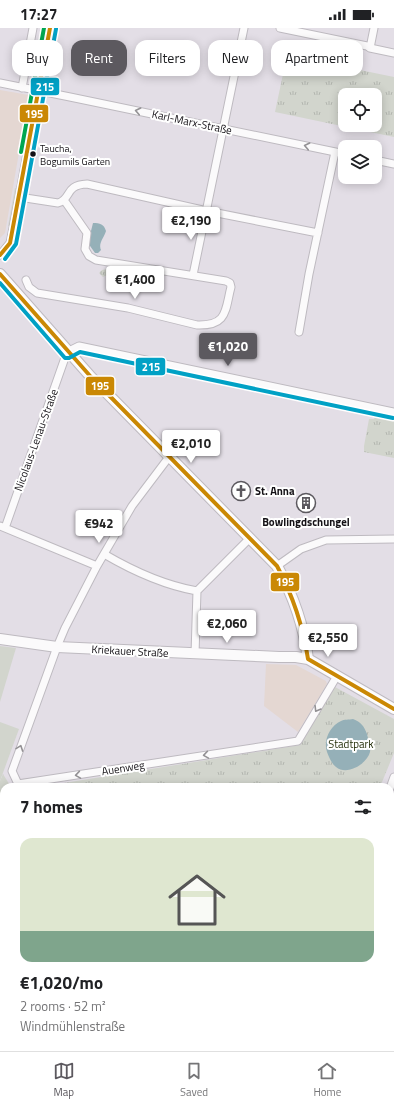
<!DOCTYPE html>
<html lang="en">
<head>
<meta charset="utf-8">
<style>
	:root { --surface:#fff; --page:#f6f6f6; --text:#202124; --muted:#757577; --line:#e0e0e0; --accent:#5c595f }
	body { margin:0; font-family:"Titillium Web",sans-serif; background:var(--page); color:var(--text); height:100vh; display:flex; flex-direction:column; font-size:15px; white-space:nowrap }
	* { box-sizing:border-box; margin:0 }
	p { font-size:13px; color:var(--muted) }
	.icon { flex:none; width:22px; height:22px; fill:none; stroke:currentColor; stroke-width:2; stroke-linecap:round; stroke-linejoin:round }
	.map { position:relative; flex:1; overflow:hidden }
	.details { position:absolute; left:0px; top:755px; width:394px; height:268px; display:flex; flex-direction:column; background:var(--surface); border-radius:12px 12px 0 0; box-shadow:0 2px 10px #0003 }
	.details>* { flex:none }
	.banner { position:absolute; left:12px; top:12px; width:370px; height:36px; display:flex; gap:8px }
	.controls { position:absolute; left:338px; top:60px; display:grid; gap:8px }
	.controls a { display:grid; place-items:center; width:44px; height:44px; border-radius:8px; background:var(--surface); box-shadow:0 2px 10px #0003; font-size:20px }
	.price { position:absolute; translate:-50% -34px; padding:0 9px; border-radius:4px; background:#fff; color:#222; font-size:13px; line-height:26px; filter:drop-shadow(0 1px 2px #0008) }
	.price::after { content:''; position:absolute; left:50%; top:24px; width:12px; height:9px; margin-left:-6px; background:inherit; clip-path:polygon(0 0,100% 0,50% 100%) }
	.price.selected { background:var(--accent); color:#fff }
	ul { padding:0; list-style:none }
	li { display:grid; align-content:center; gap:8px; height:212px; padding:0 20px }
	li+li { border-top:1px solid var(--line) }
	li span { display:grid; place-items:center; height:124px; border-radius:12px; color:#555 }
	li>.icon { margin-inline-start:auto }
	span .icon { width:72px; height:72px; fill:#fffc; stroke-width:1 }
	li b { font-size:17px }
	h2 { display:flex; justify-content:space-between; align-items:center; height:48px; padding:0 20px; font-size:17px }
	.tag { padding:0 14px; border-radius:12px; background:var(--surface); box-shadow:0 2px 10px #0003; font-size:14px; line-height:36px }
	.tag.selected { background:var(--accent); color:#fff }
	.status { display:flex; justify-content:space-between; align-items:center; height:28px; padding:0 20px; background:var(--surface); direction:ltr }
	.status svg { height:11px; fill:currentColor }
	.dock { display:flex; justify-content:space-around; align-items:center; height:56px; border-top:1px solid var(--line); background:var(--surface); font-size:11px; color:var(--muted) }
	.dock a { display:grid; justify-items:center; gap:2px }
	.dock .selected { color:var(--accent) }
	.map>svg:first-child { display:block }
	.commercial { fill:#e4d7d2 }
	.grass { fill:url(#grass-tufts); fill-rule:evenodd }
	.forest { fill:url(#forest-crowns) }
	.garden { fill:#d2d5cd }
	.water { fill:#95b0b8 }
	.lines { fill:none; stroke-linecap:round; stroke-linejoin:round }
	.stream { stroke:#95b0b8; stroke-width:2 }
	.river { stroke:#95b0b8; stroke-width:13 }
	.street-casing { stroke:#bebac0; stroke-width:9 }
	.secondary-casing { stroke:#bebac0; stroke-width:12 }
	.street { stroke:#fbfafb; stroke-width:7 }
	.secondary { stroke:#fbfafb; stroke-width:10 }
	.bus-1-casing { stroke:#fff; stroke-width:7 }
	.bus-2-casing { stroke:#fff; stroke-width:7 }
	.bus-3-casing { stroke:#fff; stroke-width:7 }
	.bus-1 { stroke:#ca8804; stroke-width:4 }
	.bus-2 { stroke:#01a1c5; stroke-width:4 }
	.bus-3 { stroke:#00a651; stroke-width:4 }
	.oneway { stroke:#939194 }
	.bus-dot { fill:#141116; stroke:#fff; stroke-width:1.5 }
	.labels { text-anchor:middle; stroke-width:4; stroke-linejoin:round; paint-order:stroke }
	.bus-label { font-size:10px; fill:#141116; stroke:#fff; text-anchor:start }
	.street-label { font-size:11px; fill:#141116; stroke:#fff }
	.poi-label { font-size:11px; font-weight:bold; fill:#141116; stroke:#fff; text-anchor:start }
	.park-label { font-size:11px; fill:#242f09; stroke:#fff }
	.line-badge { stroke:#fff; stroke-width:1.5 }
	.badge-label { font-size:11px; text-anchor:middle; font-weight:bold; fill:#fff }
</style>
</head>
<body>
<div class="status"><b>17:27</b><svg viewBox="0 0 49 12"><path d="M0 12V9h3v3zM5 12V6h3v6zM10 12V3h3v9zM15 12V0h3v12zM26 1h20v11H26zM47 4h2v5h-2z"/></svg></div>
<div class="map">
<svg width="394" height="1023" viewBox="0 0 394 1023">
	<defs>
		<pattern id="grass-tufts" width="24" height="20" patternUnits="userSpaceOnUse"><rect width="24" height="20" fill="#d2d5cd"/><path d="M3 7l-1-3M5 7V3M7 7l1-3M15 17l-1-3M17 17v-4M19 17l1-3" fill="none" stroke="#b3b6af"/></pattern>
		<pattern id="forest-crowns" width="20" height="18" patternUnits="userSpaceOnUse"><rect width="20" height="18" fill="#d2d5cd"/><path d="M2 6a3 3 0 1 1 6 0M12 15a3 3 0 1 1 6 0" fill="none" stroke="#b3b6af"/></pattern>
	</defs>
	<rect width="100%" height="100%" fill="#e3dee6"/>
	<path class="commercial" d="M 0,62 L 29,67 L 5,205 L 0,210 Z
		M 266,636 L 296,637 L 326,653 L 327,656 L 298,704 L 264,678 Z"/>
	<path class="grass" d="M 44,0 L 46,0 L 37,51 L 35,50 Z
		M 287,27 L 394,49 L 394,109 L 275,84 ZM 345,67 L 375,67 L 375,97 L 345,97 Z
		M 31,71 L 33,72 L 27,106 L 25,106 Z
		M 15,160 L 17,160 L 10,198 L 8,198 Z
		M 108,241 C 112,242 117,243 118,248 L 116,249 L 107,247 L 103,249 L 99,245 L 102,242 Z
		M 376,387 L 394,390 L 394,430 L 364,424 L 364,418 L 369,391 L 374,391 Z
		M 335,659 L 394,691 L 394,725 L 380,759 L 39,759 L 300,717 Z
		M 3,746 L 11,759 L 4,759 L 4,827 L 0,828 L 0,753 Z
		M 394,778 L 394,814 L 391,823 L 390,788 Z
		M 390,838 L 394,840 L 394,866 L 390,865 Z"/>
	<path class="forest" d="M 4,827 L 4,970 L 0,967 L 0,828 Z
		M 390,916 L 394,918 L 394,939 L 390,937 Z"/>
	<path class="garden" d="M 0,618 L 16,620 L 0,674 Z
		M 0,694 L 19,701 L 0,753 Z"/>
	<path class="water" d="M 93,195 C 100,195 104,196 106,203 C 104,210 98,215 101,222 L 98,225 L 95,225 L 88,215 Z
		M 353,691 C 361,694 364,698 367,706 C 368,711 371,719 370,724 C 367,736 347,748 336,739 C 331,735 329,729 327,724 C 323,712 330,698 341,693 C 344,691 349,692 353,691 Z"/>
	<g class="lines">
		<path class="stream" d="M 390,863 L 394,864
			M 0,955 L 4,958"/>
		<path class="river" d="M 390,777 L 394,779
			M 0,822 L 4,821"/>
		<g class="street-casing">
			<path id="street" d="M 280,0 L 367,18 L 370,20 L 394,25
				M 370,20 L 374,0
				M 0,55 L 70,69 L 345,126
				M 22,60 L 33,0
				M 375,132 L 394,136
				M 19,169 L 58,175 C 72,171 64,157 87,156 L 207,183 L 318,205
				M 0,227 L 10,215 L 19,169 L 50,0
				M 193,247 L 244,0
				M 26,252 L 29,259 L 37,265 L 128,280 L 197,297 C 228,298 225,282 231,259 L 230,255 L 226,253 L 96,232 L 89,228 L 85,221 L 87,205 L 64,172
				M 299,304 L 309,246 L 335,124
				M 169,429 L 132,478 L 97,538 L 65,600 L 57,619 L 12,743 L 18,756 L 298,713 L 337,648
				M 0,498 L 97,538
				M 5,500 L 67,324 L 79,318 L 394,384
				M 104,526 C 133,543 163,557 197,563
				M 277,538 L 301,521 L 326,512 L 394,511
				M 195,626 L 197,563 L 250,510
				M 390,760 L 394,749
				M 390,897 L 394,898
				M 318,1019 L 319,1023
				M 192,1023 L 194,1019"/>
		</g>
		<g class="secondary-casing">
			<path id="secondary" d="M 0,246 L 91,349 L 277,538 C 293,567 304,598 308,631
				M 0,611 L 57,619 L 279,629 L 296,629 L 308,631 L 394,681"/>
		</g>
		<use href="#street" class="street"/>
		<use href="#secondary" class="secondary"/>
		<g class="bus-1-casing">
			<path id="bus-1" d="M 0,227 L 10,215 L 50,0
				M 0,246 L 91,349 L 277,538 C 293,568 303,598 308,631 L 394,681"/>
		</g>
		<g class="bus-2-casing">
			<path id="bus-2" d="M 5,231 L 16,216 L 56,1
				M 0,255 L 65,330 L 69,330 L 80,324 L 393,390"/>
		</g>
		<g class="bus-3-casing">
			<path id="bus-3" d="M 21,124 L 44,0"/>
		</g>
		<use href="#bus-1" class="bus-1"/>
		<use href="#bus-2" class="bus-2"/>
		<use href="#bus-3" class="bus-3"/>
	</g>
	<defs><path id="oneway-chevron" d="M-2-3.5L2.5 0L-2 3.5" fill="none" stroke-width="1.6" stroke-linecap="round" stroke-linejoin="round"/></defs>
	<g class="oneway">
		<use href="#oneway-chevron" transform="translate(138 83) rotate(-168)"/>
		<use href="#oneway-chevron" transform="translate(307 118) rotate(-168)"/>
		<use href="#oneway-chevron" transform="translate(317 681) rotate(121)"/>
		<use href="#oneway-chevron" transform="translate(20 720) rotate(-70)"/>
		<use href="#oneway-chevron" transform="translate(206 727) rotate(171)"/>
		<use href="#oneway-chevron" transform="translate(78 747) rotate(171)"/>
	</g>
	<defs>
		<g id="church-ring" transform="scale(1)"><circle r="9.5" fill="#fff" stroke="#5c595f" stroke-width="1.5"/><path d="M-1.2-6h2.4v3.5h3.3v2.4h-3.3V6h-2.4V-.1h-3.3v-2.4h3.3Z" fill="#5c595f"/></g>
		<g id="building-ring" transform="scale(1)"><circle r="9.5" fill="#fff" stroke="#5c595f" stroke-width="1.5"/><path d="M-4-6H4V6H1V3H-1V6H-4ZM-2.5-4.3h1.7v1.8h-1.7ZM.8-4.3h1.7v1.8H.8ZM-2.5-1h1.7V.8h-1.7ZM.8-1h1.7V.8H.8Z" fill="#5c595f"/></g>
	</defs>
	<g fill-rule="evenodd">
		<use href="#church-ring" x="241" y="463"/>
		<use href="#building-ring" x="306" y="475"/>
	</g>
	<circle class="bus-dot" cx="33" cy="126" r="3.5"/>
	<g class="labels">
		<g class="bus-label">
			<text x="40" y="124">Taucha,<tspan x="40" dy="13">Bogumils Garten</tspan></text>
		</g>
		<g class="street-label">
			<text transform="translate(192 94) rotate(12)" y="4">Karl-Marx-Straße</text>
			<text transform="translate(36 412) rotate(-70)" y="4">Nicolaus-Lenau-Straße</text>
			<text transform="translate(130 623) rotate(3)" y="4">Kriekauer Straße</text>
			<text transform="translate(123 740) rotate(-9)" y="4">Auenweg</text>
		</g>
		<g class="poi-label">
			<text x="255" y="467">St. Anna</text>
			<text x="306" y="498" text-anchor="middle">Bowlingdschungel</text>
		</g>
		<g class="park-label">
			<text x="351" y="720">Stadtpark</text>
		</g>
	</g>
	<g class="line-badge">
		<rect x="30" y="49" width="30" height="19" rx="4" fill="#01a1c5"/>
		<rect x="19" y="76" width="30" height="19" rx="4" fill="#ca8804"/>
		<rect x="135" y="329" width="31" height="19" rx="4" fill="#01a1c5"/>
		<rect x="85" y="348" width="30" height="20" rx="4" fill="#ca8804"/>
		<rect x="270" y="544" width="30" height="20" rx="4" fill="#ca8804"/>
	</g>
	<g class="badge-label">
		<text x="45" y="63">215</text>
		<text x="34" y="90">195</text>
		<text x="151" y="343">215</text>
		<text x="100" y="362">195</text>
		<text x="285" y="558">195</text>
	</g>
</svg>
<div class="controls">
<a><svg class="icon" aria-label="locate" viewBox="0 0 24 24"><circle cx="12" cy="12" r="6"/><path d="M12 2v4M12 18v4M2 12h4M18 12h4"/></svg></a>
<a><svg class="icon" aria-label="layers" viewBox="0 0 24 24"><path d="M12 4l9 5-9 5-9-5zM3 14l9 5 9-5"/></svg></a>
</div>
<b class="price" style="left:191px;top:213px">€2,190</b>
<b class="price" style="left:135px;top:272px">€1,400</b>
<b class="price selected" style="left:228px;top:339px">€1,020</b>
<b class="price" style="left:191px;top:436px">€2,010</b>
<b class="price" style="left:99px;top:516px">€942</b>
<b class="price" style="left:227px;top:616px">€2,060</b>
<b class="price" style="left:328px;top:630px">€2,550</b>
<div class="banner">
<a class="tag">Buy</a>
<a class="tag selected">Rent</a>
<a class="tag">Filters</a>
<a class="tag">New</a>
<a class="tag">Apartment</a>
</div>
<section class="details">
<h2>7 homes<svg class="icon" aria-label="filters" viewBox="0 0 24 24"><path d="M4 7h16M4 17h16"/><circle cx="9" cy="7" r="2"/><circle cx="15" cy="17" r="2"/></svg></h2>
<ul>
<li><span style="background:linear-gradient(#dfe7d0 75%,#7fa58c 0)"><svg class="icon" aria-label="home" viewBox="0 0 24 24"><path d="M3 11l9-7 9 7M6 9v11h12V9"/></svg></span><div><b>€1,020/mo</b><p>2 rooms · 52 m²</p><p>Windmühlenstraße</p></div></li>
</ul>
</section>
</div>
<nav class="dock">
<a class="selected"><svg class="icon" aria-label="map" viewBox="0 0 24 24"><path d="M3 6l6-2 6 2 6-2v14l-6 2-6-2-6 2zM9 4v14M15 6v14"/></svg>Map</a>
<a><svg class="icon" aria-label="saved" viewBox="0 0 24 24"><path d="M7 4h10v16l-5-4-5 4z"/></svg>Saved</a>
<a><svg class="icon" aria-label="home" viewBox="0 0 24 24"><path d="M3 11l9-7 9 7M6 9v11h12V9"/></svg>Home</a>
</nav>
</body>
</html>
